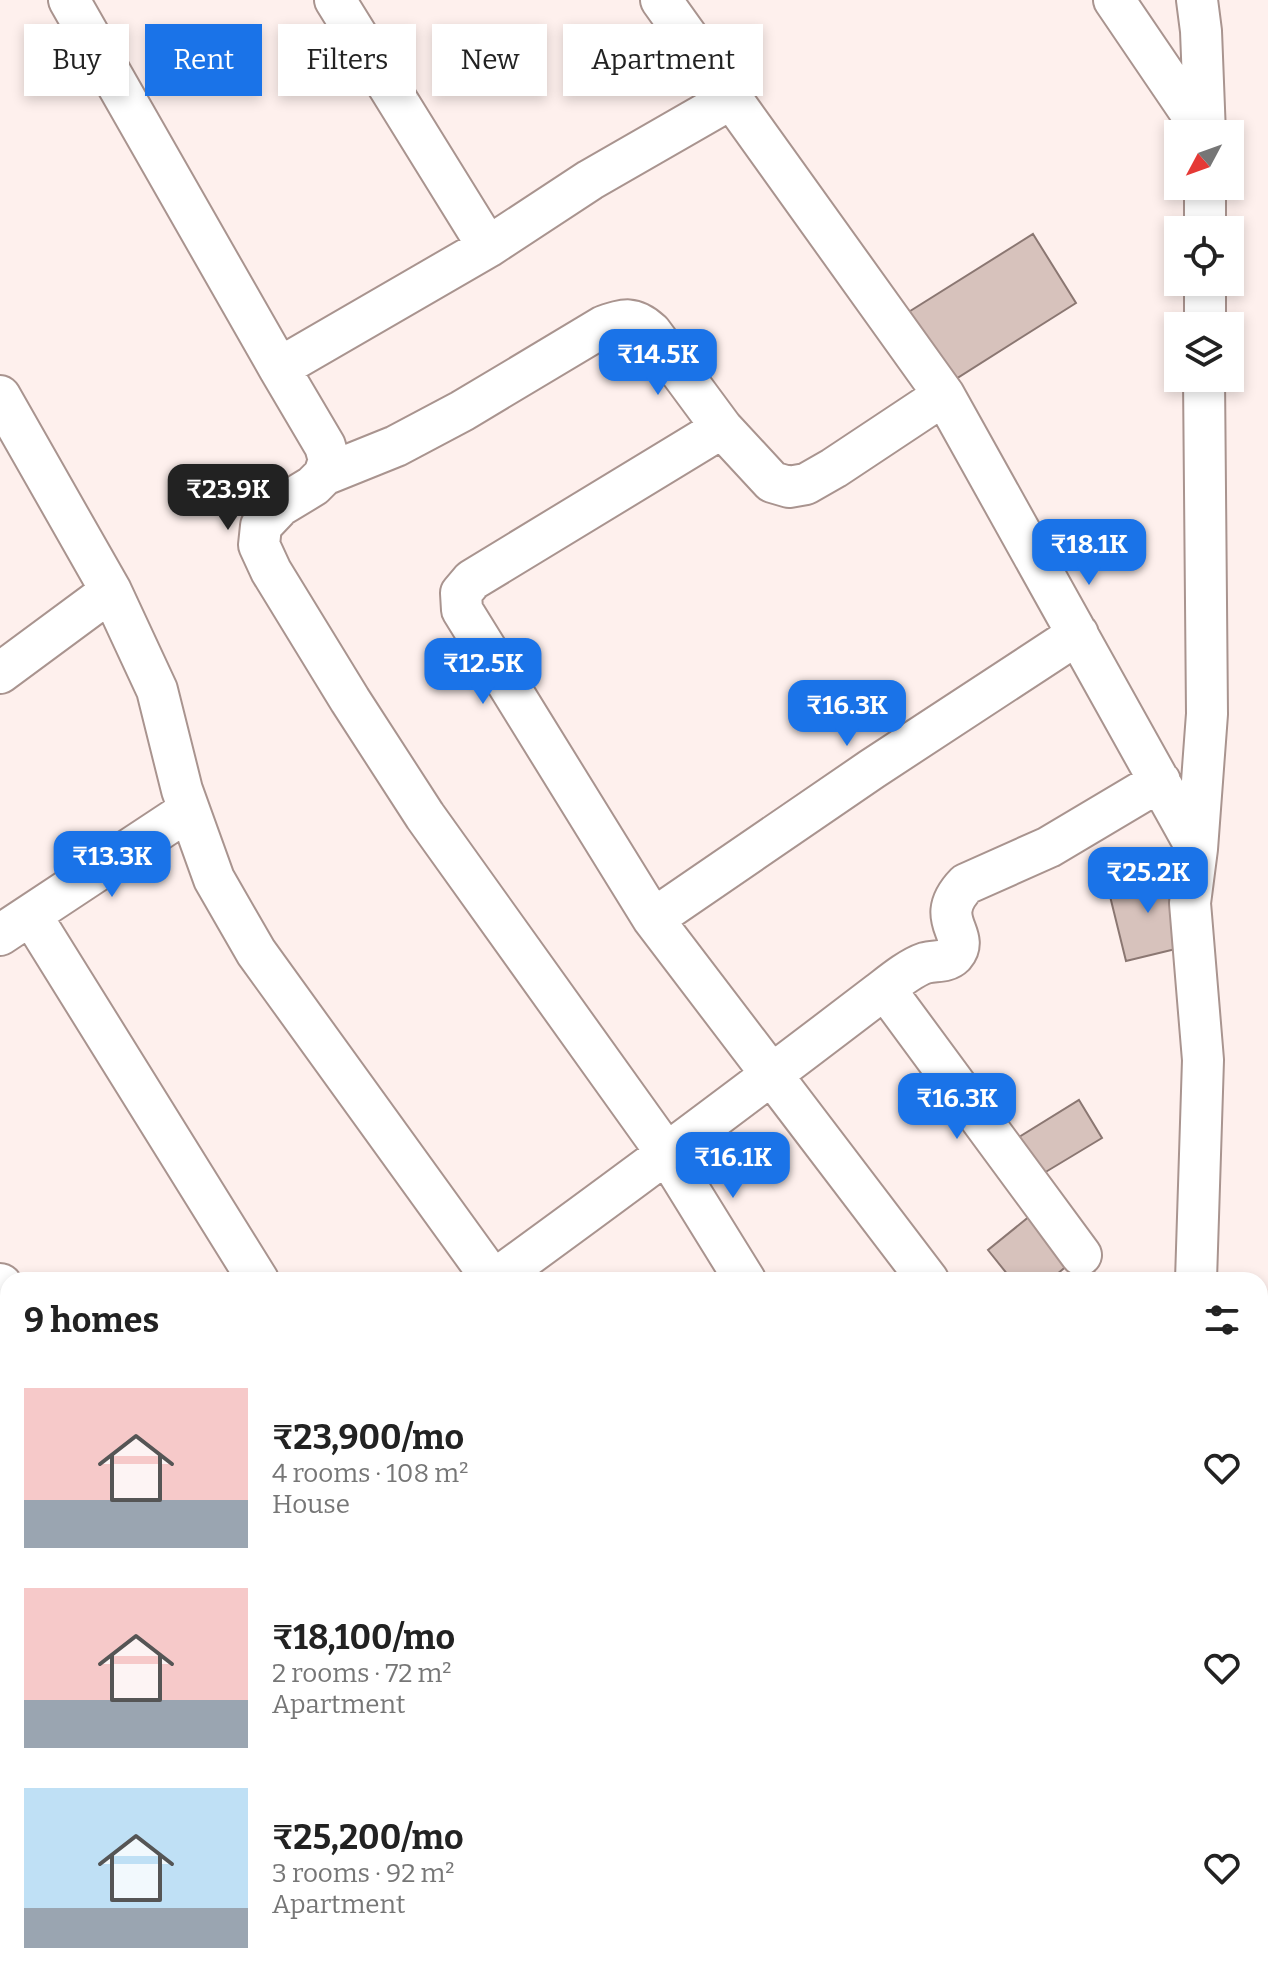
<!DOCTYPE html>
<html lang="en">
<head>
<meta charset="utf-8">
<style>
	:root { --surface:#fff; --page:#f6f6f6; --text:#222; --muted:#767676; --accent:#1a73e8 }
	body { margin:0; font-family:Bitter,serif; background:var(--page); color:var(--text); height:100vh; display:flex; flex-direction:column; font-size:30px; white-space:nowrap }
	* { box-sizing:border-box; margin:0 }
	p { font-size:26px; color:var(--muted) }
	.icon { flex:none; width:44px; height:44px; fill:none; stroke:currentColor; stroke-width:2; stroke-linecap:round; stroke-linejoin:round }
	.map { position:relative; flex:1; overflow:hidden }
	.sheet { position:absolute; left:0px; top:1272px; width:1268px; height:714px; display:flex; flex-direction:column; background:var(--surface); border-radius:24px 24px 0 0; box-shadow:0 4px 12px #0003 }
	.sheet>* { flex:none }
	.hud { position:absolute; left:24px; top:24px; width:800px; height:72px; display:flex; gap:16px }
	.needle { width:52px; rotate:229deg }
	.fabs { position:absolute; left:1164px; top:120px; display:grid; gap:16px }
	.fabs a { display:grid; place-items:center; width:80px; height:80px; border-radius:0px; background:var(--surface); box-shadow:0 4px 12px #0003; font-size:40px }
	.price { position:absolute; translate:-50% -68px; padding:0 18px; border-radius:16px; background:var(--accent); color:#fff; font-size:26px; line-height:52px; filter:drop-shadow(0 2px 4px #0008) }
	.price::after { content:''; position:absolute; left:50%; top:48px; width:24px; height:18px; margin-left:-12px; background:inherit; clip-path:polygon(0 0,100% 0,50% 100%) }
	.price.selected { background:#222; color:#fff }
	ul { padding:0; list-style:none }
	li { display:flex; align-items:center; gap:24px; height:200px; padding:0 24px }
	li span { display:grid; place-items:center; flex:none; width:224px; height:160px; border-radius:0px; color:#555 }
	li>.icon { margin-inline-start:auto }
	span .icon { width:96px; height:96px; fill:#fffc; stroke-width:1 }
	li b { font-size:34px }
	h2 { display:flex; justify-content:space-between; align-items:center; height:96px; padding:0 24px; font-size:34px }
	.chip { padding:0 28px; border-radius:0px; background:var(--surface); box-shadow:0 4px 12px #0003; font-size:28px; line-height:72px }
	.chip.selected { background:var(--accent); color:#fff }
	.map>svg:first-child { display:block }
	.building { fill:#d7c2bc; stroke:#8b7772; stroke-width:2 }
	.lines { fill:none; stroke-linecap:round; stroke-linejoin:round }
	.street-casing { stroke:#a9948f; stroke-width:44 }
	.secondary-casing { stroke:#a9948f; stroke-width:48 }
	.street { stroke:#fff; stroke-width:40 }
	.secondary { stroke:#fff; stroke-width:44 }
</style>
</head>
<body>
<div class="map">
<svg width="1268" height="1985" viewBox="0 0 1268 1985">
	<rect width="100%" height="100%" fill="#fef0ed"/>
	<path class="building" d="M 1033,234 L 1076,303 L 951,382 L 907,313 Z
		M 1169,868 L 1188,946 L 1126,961 L 1107,884 Z
		M 1079,1100 L 1102,1138 L 1034,1179 L 1011,1142 Z
		M 1036,1211 L 1075,1259 L 1050,1280 L 1012,1280 L 988,1250 Z
		M 0,1394 L 8,1405 L 8,1486 L 0,1492 Z
		M 8,1499 L 8,1537 L 0,1526 L 0,1505 Z
		M 0,1869 L 8,1881 L 8,1957 L 0,1945 Z"/>
	<g class="lines">
		<g class="street-casing">
			<path id="street" d="M 69,0 L 279,368
				M 335,0 L 488,247
				M 661,0 L 944,395 L 1197,849 L 1190,903 L 1203,1060 L 1196,1280
				M 1114,0 L 1205,134
				M 1197,0 L 1201,31 L 1205,134
				M 731,99 L 590,180 L 488,247 L 279,368 L 325,446 L 329,460 L 324,475 L 313,486 L 280,506 L 261,526 L 259,545 L 271,571 L 350,700 L 425,816 L 667,1154 L 745,1280
				M 1205,230 L 1205,186
				M 1205,326 L 1205,282
				M 0,396 L 111,591 L 157,690 L 182,790 L 214,879 L 256,952 L 493,1280
				M 722,428 L 472,580 L 461,593 L 462,610 L 653,919 L 928,1280
				M 324,475 L 396,446 L 462,411 L 604,326 C 625,319 634,316 651,332 L 722,428 L 772,482 L 789,487 L 806,484 L 834,468 L 944,395
				M 0,673 L 111,591
				M 1197,849 L 1207,714 L 1204,378
				M 31,915 L 258,1280
				M 653,919 L 872,769 L 1078,634
				M 0,935 L 189,810
				M 885,989 L 1081,1255
				M 494,1280 C 624,1186 752,1090 879,993 C 892,983 910,968 925,963 C 935,960 946,963 954,955 C 972,934 931,920 966,884 L 1049,847 L 1160,781
				M 0,1802 L 8,1820
				M 102,1978 L 107,1985
				M 779,1978 L 784,1985
				M 1228,1978 L 1228,1985
				M 941,1985 L 952,1978"/>
		</g>
		<g class="secondary-casing">
			<path id="secondary" d="M 0,1286 L 8,1298
				M 507,1978 L 513,1985"/>
		</g>
		<use href="#street" class="street"/>
		<use href="#secondary" class="secondary"/>
	</g>
</svg>
<div class="fabs">
<a><svg class="needle" viewBox="-14 -14 28 28"><path d="M0-13l5 13h-10z" fill="#e53935"/><path d="M0 13l5-13h-10z" fill="#767676"/></svg></a>
<a><svg class="icon" aria-label="locate" viewBox="0 0 24 24"><circle cx="12" cy="12" r="6"/><path d="M12 2v4M12 18v4M2 12h4M18 12h4"/></svg></a>
<a><svg class="icon" aria-label="layers" viewBox="0 0 24 24"><path d="M12 4l9 5-9 5-9-5zM3 14l9 5 9-5"/></svg></a>
</div>
<b class="price" style="left:658px;top:397px">₹14.5K</b>
<b class="price selected" style="left:228px;top:532px">₹23.9K</b>
<b class="price" style="left:1089px;top:587px">₹18.1K</b>
<b class="price" style="left:483px;top:706px">₹12.5K</b>
<b class="price" style="left:847px;top:748px">₹16.3K</b>
<b class="price" style="left:112px;top:899px">₹13.3K</b>
<b class="price" style="left:1148px;top:915px">₹25.2K</b>
<b class="price" style="left:957px;top:1141px">₹16.3K</b>
<b class="price" style="left:733px;top:1200px">₹16.1K</b>
<div class="hud">
<a class="chip">Buy</a>
<a class="chip selected">Rent</a>
<a class="chip">Filters</a>
<a class="chip">New</a>
<a class="chip">Apartment</a>
</div>
<section class="sheet">
<h2>9 homes<svg class="icon" aria-label="filters" viewBox="0 0 24 24"><path d="M4 7h16M4 17h16"/><circle cx="9" cy="7" r="2"/><circle cx="15" cy="17" r="2"/></svg></h2>
<ul>
<li><span style="background:linear-gradient(#f6c9c9 70%,#9aa5b1 0)"><svg class="icon" aria-label="home" viewBox="0 0 24 24"><path d="M3 11l9-7 9 7M6 9v11h12V9"/></svg></span><div><b>₹23,900/mo</b><p>4 rooms · 108 m²</p><p>House</p></div><svg class="icon" aria-label="heart" viewBox="0 0 24 24"><path d="M12 20l-8-8c-3-5 5-10 8-4 3-6 11-1 8 4z"/></svg></li>
<li><span style="background:linear-gradient(#f6c9c9 70%,#9aa5b1 0)"><svg class="icon" aria-label="home" viewBox="0 0 24 24"><path d="M3 11l9-7 9 7M6 9v11h12V9"/></svg></span><div><b>₹18,100/mo</b><p>2 rooms · 72 m²</p><p>Apartment</p></div><svg class="icon" aria-label="heart" viewBox="0 0 24 24"><path d="M12 20l-8-8c-3-5 5-10 8-4 3-6 11-1 8 4z"/></svg></li>
<li><span style="background:linear-gradient(#bfe0f5 75%,#9aa5b1 0)"><svg class="icon" aria-label="home" viewBox="0 0 24 24"><path d="M3 11l9-7 9 7M6 9v11h12V9"/></svg></span><div><b>₹25,200/mo</b><p>3 rooms · 92 m²</p><p>Apartment</p></div><svg class="icon" aria-label="heart" viewBox="0 0 24 24"><path d="M12 20l-8-8c-3-5 5-10 8-4 3-6 11-1 8 4z"/></svg></li>
</ul>
</section>
</div>
</body>
</html>
